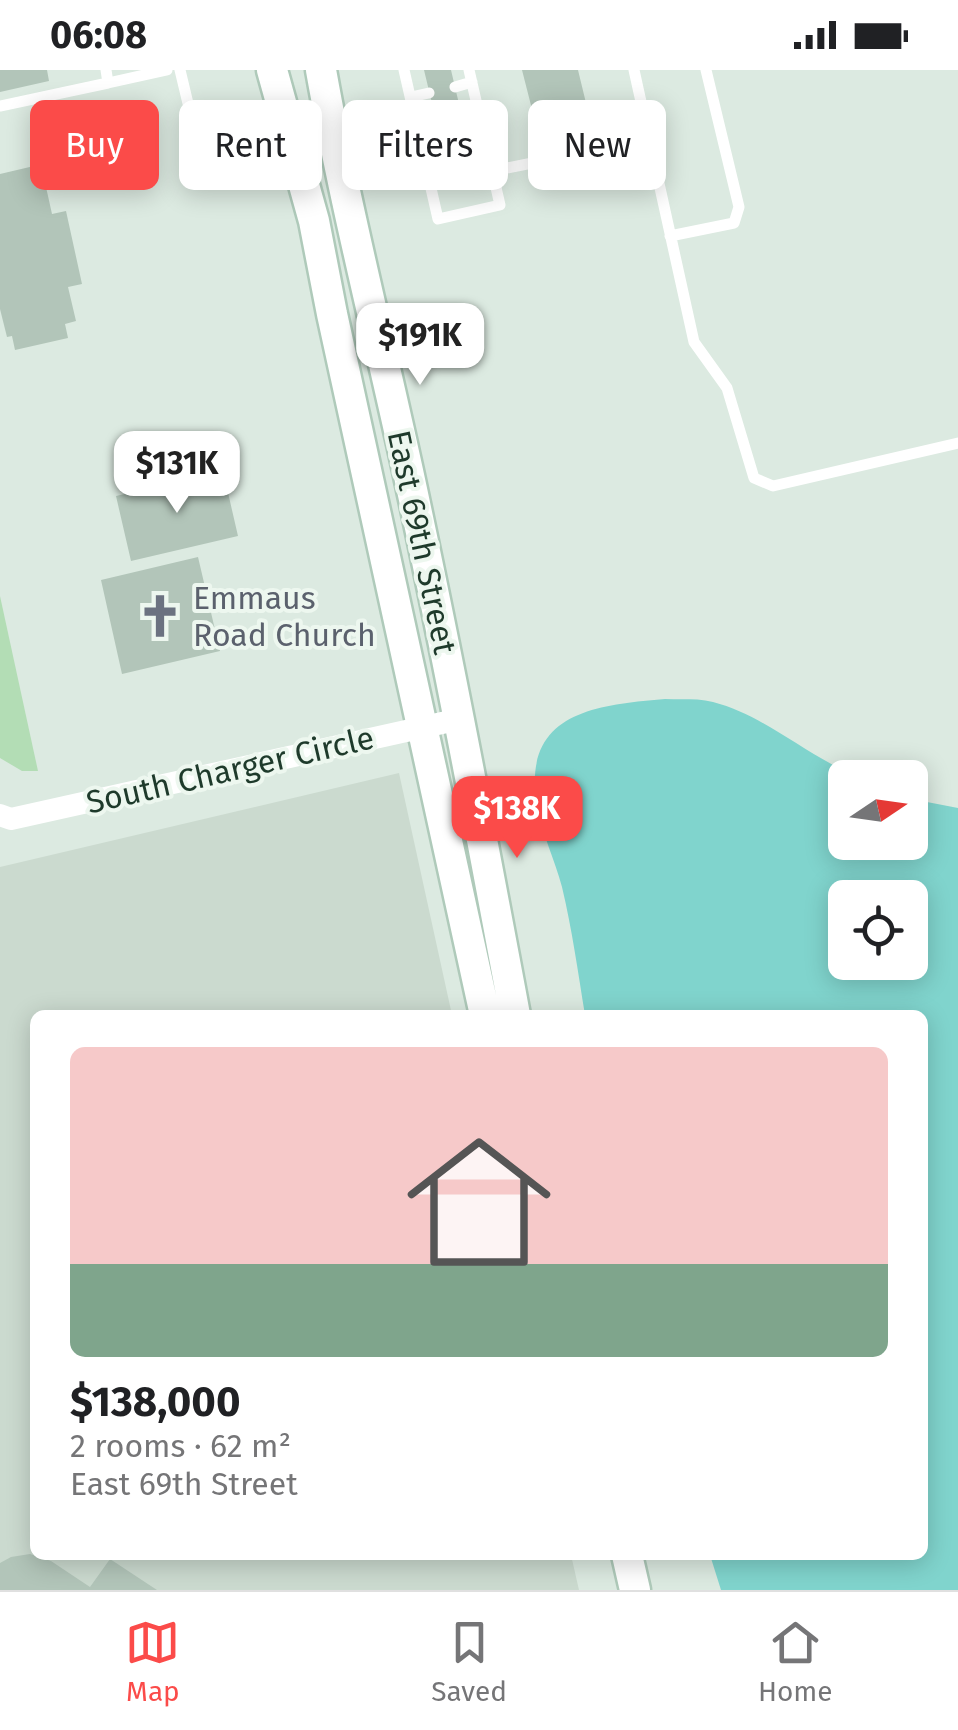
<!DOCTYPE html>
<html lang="en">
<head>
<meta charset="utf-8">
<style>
	:root { --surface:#fff; --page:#f6f6f6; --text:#202124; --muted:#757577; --line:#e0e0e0; --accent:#fb4b49 }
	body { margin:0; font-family:"Fira Sans",sans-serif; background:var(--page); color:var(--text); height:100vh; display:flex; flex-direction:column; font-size:38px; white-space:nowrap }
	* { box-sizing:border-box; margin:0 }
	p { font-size:32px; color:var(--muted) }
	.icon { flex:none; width:55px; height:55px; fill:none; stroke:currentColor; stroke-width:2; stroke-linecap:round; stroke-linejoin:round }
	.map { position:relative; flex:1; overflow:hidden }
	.side { position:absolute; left:30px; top:940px; width:898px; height:550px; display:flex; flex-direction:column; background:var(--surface); border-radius:15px; box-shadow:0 5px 25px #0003 }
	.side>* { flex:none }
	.hud { position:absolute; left:30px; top:30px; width:900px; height:90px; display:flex; gap:20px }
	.needle { width:65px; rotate:77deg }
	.buttons { position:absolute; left:828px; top:690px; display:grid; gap:20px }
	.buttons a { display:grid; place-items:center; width:100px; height:100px; border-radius:15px; background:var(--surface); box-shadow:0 5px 25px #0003; font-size:50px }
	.price { position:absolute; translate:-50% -85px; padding:0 22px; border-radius:20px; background:#fff; color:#222; font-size:32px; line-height:65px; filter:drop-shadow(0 2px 5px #0008) }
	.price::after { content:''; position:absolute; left:50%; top:60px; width:30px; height:22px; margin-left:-15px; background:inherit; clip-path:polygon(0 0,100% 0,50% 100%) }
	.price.on { background:var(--accent); color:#fff }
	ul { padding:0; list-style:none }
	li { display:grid; align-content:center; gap:20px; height:530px; padding:0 40px }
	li+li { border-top:2px solid var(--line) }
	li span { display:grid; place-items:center; height:310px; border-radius:15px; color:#555 }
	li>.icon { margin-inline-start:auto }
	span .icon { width:180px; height:180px; fill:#fffc; stroke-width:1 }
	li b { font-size:42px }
	.pill { padding:0 35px; border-radius:15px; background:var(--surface); box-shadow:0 5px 25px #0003; font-size:35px; line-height:90px }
	.pill.on { background:var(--accent); color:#fff }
	.status { display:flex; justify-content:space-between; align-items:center; height:70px; padding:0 50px; background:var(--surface); direction:ltr }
	.status svg { height:28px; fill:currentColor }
	.tab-bar { display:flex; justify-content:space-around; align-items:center; height:140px; border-top:2px solid var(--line); background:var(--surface); font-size:28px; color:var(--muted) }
	.tab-bar a { display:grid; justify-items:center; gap:5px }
	.tab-bar .on { color:var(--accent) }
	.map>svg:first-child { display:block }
	.built { fill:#cbdacf }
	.green { fill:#b3ddb5 }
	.water { fill:#80d4cd; fill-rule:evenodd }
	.building { fill:#b2c5b9 }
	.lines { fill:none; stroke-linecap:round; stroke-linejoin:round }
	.secondary-casing { stroke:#afcaba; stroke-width:35 }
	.service { stroke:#fff; stroke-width:11 }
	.minor { stroke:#fff; stroke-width:22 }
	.secondary { stroke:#fff; stroke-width:30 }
	.labels { text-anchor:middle; stroke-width:8; stroke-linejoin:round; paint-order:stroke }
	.street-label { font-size:32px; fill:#1e3a2b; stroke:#edf7ef }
	.worship-label { font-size:32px; fill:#5b616d; stroke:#edf7ef; text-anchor:start }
</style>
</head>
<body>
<div class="status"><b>06:08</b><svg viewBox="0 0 49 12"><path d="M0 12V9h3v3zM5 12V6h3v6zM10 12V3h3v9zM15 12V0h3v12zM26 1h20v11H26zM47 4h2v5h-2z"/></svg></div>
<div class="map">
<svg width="958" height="1520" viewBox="0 0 958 1520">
	<rect width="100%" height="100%" fill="#dceae1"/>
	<path class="built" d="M 399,703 L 452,945 L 35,945 L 35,1485 L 571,1485 L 579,1520 L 0,1520 L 0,797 Z"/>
	<path class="green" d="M 0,526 L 38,701 L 22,701 L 0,688 Z"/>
	<path class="water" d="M 665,629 C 681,630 698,628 713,632 C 767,646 808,688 860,707 L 845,708 L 845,772 L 910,772 L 910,726 L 927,732 L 958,738 L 958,1520 L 721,1520 L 710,1485 L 922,1485 L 922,945 L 585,945 C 578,902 572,859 562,817 C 555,790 542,764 537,736 C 521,643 594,635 665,629 ZM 845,828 L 910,828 L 910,892 L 845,892 Z"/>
	<path class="building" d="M 0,0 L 47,0 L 49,11 L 0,22 Z
		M 424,0 L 451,0 L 475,102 L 450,108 Z
		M 522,0 L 578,0 L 594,66 L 548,77 L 542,54 L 539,54 L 538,50 L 535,51 Z
		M 34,96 L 37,109 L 44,108 L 52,144 L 66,141 L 82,214 L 68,217 L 76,251 L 65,254 L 68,268 L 15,280 L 12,266 L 7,267 L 0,239 L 0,104 Z
		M 223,401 L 238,466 L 131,491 L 116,426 Z
		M 198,487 L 220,581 L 122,604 L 101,510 Z
		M 30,1484 L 51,1491 L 90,1517 L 110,1489 L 157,1520 L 0,1520 L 0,1493 L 11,1487 Z"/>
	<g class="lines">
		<g class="secondary-casing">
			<path id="secondary" d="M 272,0 L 314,151 L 332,244 L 485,945
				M 321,0 C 345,135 379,267 408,401 C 447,582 481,763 515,945
				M 627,1485 L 635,1520"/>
		</g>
		<path class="service" d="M 106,0 L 108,13 L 167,0
			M 180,0 L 191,46
			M 404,0 L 438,149 L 500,135 L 469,0
			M 634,0 L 694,272 L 727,318 L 754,408 L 773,416 L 958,373
			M 455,17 L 472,12
			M 411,27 L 429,23
			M 0,36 L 108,13
			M 462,48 L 479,44
			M 419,60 L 437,55
			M 470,80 L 486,76
			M 426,91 L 444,87
			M 492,101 L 597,80
			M 670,166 L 734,153 L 739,137 L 706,0"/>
		<path class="minor" d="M 0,745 L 11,749 L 460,649"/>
		<use href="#secondary" class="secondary"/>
	</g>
	<defs>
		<g id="church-bare" transform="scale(3.45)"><path d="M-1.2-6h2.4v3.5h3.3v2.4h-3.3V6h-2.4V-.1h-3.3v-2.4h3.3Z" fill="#6b7280" stroke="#edf7ef" stroke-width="2.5" paint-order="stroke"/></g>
	</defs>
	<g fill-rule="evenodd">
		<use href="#church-bare" x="160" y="546"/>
	</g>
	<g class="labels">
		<g class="street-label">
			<text transform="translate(422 472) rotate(78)" y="11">East 69th Street</text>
			<text transform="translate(230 700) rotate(-13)" y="11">South Charger Circle</text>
		</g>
		<g class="worship-label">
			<text x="193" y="539">Emmaus<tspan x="193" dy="37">Road Church</tspan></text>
		</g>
	</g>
</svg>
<div class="buttons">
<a><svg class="needle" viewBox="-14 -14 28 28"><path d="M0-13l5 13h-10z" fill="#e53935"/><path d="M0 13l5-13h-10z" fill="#757577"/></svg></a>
<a><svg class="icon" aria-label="locate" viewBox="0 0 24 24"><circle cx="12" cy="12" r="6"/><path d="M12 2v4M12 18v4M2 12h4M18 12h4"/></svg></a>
</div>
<b class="price" style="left:420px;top:318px">$191K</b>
<b class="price" style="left:177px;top:446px">$131K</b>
<b class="price on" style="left:517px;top:791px">$138K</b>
<div class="hud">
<a class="pill on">Buy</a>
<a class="pill">Rent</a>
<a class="pill">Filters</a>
<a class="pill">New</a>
</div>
<section class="side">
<ul>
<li><span style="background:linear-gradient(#f6c9c9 70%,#7fa58c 0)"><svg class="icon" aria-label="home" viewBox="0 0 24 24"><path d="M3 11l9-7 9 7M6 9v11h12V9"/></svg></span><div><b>$138,000</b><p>2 rooms · 62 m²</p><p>East 69th Street</p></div></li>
</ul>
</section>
</div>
<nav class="tab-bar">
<a class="on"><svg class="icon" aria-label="map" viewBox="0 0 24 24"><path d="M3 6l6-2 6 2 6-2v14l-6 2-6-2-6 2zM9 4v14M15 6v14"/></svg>Map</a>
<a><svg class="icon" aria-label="saved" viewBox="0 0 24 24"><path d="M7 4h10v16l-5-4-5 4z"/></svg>Saved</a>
<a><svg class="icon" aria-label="home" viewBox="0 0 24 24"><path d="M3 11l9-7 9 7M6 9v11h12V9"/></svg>Home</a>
</nav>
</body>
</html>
